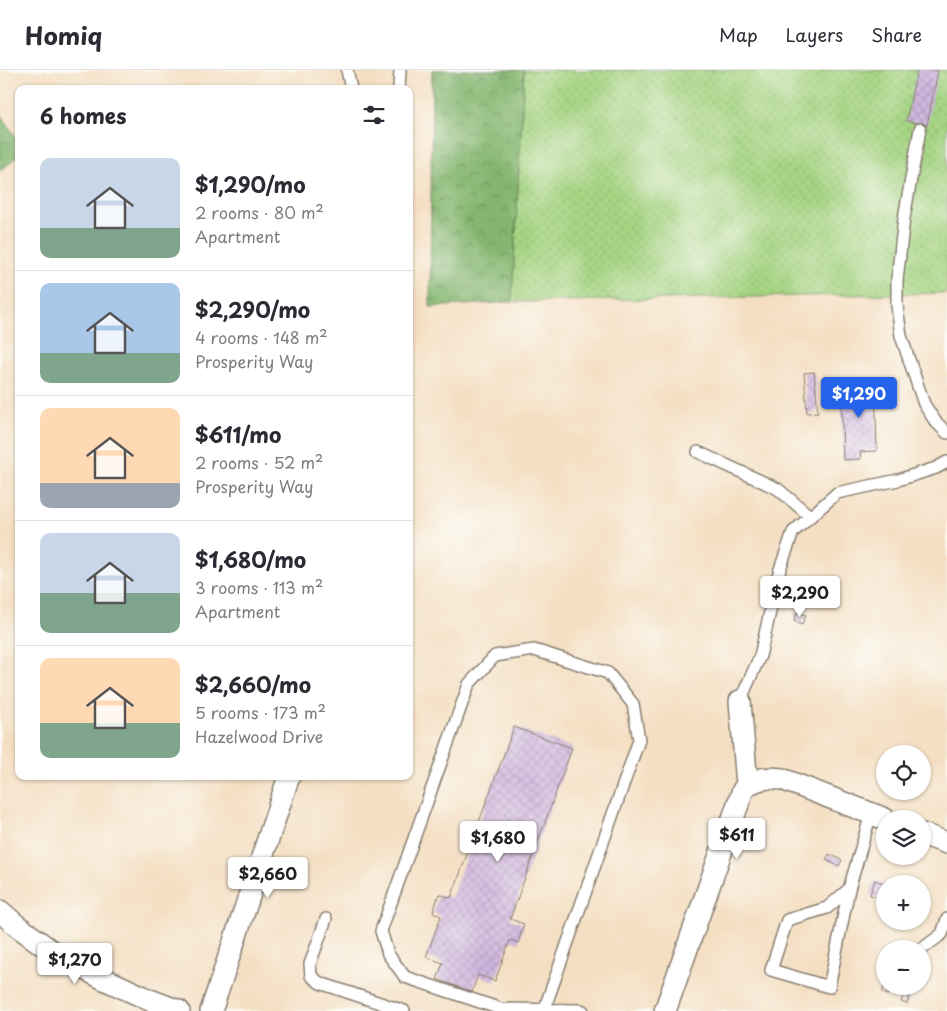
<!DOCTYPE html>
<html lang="en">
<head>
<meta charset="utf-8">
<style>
	:root { --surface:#fff; --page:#f2f2f3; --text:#2b2b33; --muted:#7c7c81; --line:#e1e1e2; --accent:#2563eb }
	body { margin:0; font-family:"Playpen Sans",sans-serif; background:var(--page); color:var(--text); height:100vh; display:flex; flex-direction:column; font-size:19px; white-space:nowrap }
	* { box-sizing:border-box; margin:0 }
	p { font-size:16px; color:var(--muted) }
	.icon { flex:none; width:28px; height:28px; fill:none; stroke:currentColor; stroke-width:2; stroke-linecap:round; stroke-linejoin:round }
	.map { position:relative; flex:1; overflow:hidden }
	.details { position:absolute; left:15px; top:15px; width:398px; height:695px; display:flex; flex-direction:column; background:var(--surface); border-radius:10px; box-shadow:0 1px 4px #0004 }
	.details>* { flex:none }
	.fabs { position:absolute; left:876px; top:675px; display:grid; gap:10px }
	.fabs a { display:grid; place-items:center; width:55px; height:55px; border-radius:50%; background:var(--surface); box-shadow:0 1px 4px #0004; font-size:25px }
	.price { position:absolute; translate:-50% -42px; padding:0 11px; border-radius:5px; background:#fff; color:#222; font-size:16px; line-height:32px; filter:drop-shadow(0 1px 2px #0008) }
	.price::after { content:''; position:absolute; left:50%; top:30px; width:15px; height:11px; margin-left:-8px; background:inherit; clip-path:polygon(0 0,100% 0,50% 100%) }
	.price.active { background:var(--accent); color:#fff }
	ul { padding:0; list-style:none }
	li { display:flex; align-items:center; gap:15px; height:125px; padding:0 25px }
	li+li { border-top:1px solid var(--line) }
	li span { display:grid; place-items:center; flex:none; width:140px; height:100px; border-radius:10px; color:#555 }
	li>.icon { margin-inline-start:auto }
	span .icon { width:60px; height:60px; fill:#fffc; stroke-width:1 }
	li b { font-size:21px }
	h2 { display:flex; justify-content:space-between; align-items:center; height:60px; padding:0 25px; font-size:21px }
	header { display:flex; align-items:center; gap:30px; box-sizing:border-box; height:70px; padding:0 25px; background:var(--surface); border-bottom:1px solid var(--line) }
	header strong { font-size:24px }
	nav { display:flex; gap:28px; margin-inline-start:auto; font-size:18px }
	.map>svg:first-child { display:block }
	.grass { fill:url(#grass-dots); stroke:#60784f }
	.forest { fill:url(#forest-crowns); stroke:#506946 }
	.building { fill:url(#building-cross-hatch) }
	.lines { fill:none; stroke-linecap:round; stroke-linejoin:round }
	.service-casing { stroke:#887e70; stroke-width:14 }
	.minor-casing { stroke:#887e70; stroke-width:24 }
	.service { stroke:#fff; stroke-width:11 }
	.minor { stroke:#fff; stroke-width:21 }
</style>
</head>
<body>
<header>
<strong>Homiq</strong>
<nav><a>Map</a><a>Layers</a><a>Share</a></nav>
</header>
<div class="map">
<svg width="947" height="941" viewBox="0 0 947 941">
	<defs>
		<pattern id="grass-dots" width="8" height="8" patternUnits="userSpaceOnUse" patternTransform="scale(1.25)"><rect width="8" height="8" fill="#a5d482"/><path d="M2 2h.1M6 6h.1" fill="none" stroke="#8db570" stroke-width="1.8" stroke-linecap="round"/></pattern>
		<pattern id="forest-crowns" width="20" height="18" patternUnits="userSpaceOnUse" patternTransform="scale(1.25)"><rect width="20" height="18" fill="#84b670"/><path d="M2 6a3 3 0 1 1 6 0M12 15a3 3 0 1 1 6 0" fill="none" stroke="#6b935b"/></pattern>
		<pattern id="building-cross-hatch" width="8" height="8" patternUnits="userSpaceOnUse" patternTransform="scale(1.25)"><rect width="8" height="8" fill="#d1b7df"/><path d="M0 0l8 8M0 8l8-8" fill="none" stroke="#b39dbf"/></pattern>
	</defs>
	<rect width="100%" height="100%" fill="#fdfcf7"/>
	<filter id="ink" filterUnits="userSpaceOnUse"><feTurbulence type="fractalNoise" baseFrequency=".02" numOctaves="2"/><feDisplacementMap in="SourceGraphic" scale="10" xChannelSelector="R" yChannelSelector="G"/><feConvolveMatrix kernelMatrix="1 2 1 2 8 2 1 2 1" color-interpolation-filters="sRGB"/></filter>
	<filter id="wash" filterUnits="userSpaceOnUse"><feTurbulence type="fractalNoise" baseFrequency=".0096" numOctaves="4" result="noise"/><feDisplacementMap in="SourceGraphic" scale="20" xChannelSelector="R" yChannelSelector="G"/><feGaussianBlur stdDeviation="1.12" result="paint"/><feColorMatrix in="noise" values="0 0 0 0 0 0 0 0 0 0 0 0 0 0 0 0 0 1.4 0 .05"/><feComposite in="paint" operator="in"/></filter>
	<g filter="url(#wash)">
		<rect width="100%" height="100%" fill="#f4dfc3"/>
		<path class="grass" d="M 524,0 L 947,0 L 947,223 L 512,232 Z"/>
		<path class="forest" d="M 432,0 L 524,0 L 512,232 L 430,237 Z
			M 0,44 L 19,72 L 19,85 L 0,101 Z"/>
		<g id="blocks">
			<path class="building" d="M 917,0 L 933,0 L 938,1 L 927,55 L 906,51 Z
				M 814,302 L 818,342 L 807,343 L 804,303 Z
				M 875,311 L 877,381 L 860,382 L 861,389 L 843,390 L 841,312 Z
				M 797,542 L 806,545 L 802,555 L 794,551 Z
				M 514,657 L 572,678 L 510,849 L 524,854 L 518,873 L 510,870 L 495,911 L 478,905 L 472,922 L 437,909 L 443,893 L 426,887 L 441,846 L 433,842 L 439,824 L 451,828 Z
				M 829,784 L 842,790 L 839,796 L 826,790 Z
				M 875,810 L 885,814 L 885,830 L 870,825 Z
				M 884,916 L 891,916 L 888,925 L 882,923 Z
				M 907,916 L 912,918 L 907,934 L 901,932 Z"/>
		</g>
	</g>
	<g filter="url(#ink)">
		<use href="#blocks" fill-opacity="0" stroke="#887e70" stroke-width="1"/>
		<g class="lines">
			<g class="service-casing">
				<path id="service" d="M 347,0 L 351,19
					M 399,19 L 400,0
					M 920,59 L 904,148 L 897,210 L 897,236 L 901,266 L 924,334 L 935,351 L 947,363
					M 698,382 L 778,419 L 810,446
					M 740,631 L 760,586 L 779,502 L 793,462 L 837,423 L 898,410 L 936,398 L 947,392
					M 849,819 L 829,917 L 771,900 L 787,850 L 827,838 L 849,819 L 871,744
					M 326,849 L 310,894 L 311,906 L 320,913 L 404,941
					M 922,879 L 942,864 L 947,849
					M 544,940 L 639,670 L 633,634 L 608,603 L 534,580 L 495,586 L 469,614 L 381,861 L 388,884 L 405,907 L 501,939 L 580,940 L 583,941"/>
			</g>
			<g class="minor-casing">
				<path id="minor" d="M 747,715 C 760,708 767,707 782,709 L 885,749
					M 922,764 L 947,773
					M 0,841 L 16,855 L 54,883 L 102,908 L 150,930 L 179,941
					M 211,941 L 289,706
					M 665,941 L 743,720 L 747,715 L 740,631"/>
			</g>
			<use href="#service" class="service"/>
			<use href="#minor" class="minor"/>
		</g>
	</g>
</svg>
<div class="fabs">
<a><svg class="icon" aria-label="locate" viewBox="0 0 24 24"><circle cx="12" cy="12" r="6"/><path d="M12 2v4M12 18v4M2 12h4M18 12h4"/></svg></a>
<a><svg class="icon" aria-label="layers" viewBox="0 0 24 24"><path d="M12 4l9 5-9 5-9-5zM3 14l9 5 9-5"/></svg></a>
<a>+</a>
<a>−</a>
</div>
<b class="price active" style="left:859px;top:349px">$1,290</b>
<b class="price" style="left:800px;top:548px">$2,290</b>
<b class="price" style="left:737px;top:790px">$611</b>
<b class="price" style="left:498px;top:793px">$1,680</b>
<b class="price" style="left:268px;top:829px">$2,660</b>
<b class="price" style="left:75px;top:915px">$1,270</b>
<section class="details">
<h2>6 homes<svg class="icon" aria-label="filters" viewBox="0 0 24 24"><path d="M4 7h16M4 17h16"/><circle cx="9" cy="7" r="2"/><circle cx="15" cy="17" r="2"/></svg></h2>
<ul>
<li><span style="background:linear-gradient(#c9d6e8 70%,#7fa58c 0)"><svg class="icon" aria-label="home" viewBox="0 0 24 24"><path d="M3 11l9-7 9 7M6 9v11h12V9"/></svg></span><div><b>$1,290/mo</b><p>2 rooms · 80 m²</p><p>Apartment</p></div></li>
<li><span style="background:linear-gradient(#a9c7e8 70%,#7fa58c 0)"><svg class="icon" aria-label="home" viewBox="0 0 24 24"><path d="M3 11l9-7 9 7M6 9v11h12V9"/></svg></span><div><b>$2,290/mo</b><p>4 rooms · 148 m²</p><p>Prosperity Way</p></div></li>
<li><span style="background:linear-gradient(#ffd9b3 75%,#9aa5b1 0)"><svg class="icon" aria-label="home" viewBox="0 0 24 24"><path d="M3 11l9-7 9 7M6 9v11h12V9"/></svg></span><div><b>$611/mo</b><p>2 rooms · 52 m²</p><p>Prosperity Way</p></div></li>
<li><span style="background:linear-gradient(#c9d6e8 60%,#7fa58c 0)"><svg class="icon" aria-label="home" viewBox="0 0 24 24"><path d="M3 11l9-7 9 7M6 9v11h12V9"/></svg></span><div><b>$1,680/mo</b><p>3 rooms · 113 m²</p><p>Apartment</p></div></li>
<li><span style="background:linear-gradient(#ffd9b3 65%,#7fa58c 0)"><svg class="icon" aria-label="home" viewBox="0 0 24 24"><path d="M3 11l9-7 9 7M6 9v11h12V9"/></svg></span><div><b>$2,660/mo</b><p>5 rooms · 173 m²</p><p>Hazelwood Drive</p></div></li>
</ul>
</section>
</div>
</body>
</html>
